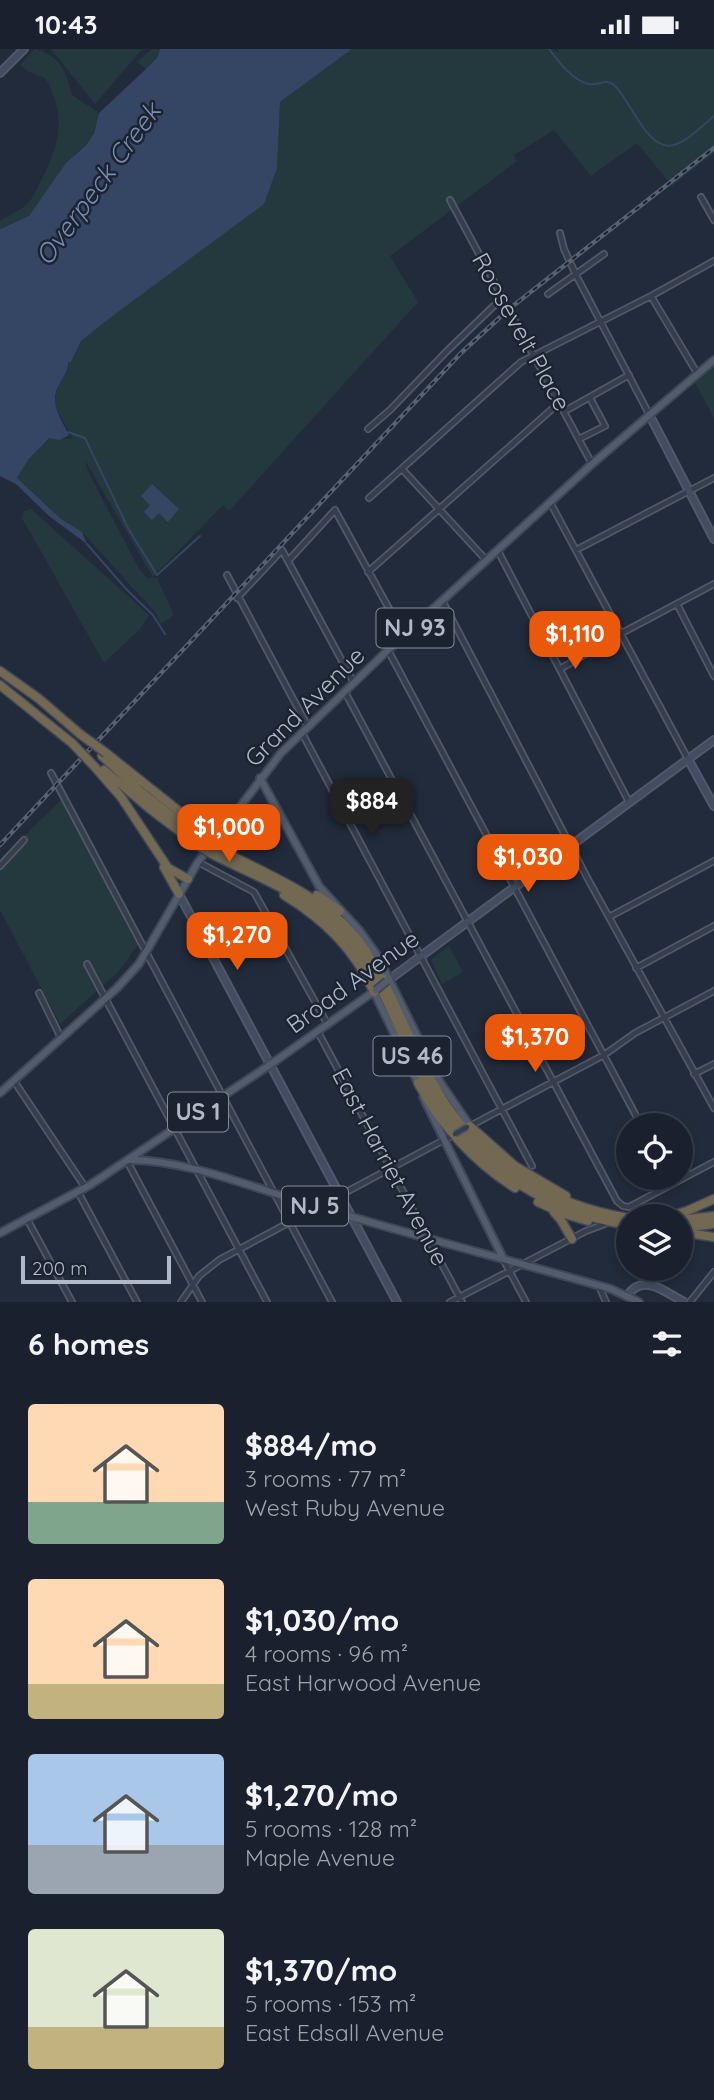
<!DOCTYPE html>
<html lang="en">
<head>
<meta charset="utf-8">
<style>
	:root { --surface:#1a202d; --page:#272d39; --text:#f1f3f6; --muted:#9fa3aa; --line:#383e49; --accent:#ea580c }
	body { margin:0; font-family:Quicksand,sans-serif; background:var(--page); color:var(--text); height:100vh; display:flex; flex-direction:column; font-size:26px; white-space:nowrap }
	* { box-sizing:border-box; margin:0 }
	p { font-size:23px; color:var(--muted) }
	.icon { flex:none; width:38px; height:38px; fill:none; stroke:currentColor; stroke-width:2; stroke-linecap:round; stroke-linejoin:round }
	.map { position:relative; height:1253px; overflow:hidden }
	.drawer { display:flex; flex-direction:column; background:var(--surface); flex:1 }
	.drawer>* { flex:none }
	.fabs { position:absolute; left:616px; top:1064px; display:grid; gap:14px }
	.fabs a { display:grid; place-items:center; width:77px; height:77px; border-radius:50%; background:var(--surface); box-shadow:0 4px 10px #0003,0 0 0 2px var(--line); font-size:35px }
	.scale { position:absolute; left:21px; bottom:18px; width:150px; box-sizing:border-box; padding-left:7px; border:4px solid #b1b8c8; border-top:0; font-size:19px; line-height:24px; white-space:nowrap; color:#b1b8c8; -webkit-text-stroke:5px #1b2331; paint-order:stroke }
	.price { position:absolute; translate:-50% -60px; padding:0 16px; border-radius:14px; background:var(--accent); color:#fff; font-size:23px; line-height:46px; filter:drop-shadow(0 2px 4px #0008) }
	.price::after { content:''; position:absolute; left:50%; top:42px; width:21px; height:16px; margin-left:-10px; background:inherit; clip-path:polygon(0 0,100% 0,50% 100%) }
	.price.on { background:#222; color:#fff }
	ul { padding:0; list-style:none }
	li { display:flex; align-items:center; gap:21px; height:175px; padding:0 28px }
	li span { display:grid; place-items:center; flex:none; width:196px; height:140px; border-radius:7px; color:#555 }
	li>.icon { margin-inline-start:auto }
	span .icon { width:84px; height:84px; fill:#fffc; stroke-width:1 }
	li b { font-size:30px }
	h2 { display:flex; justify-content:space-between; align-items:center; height:84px; padding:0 28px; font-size:30px }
	.status { display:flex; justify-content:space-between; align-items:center; height:49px; padding:0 35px; background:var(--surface); direction:ltr }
	.status svg { height:19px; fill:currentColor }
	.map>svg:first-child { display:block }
	.green { fill:#24393d }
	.water { fill:#354664 }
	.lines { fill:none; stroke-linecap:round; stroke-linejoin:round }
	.stream { stroke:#354664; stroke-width:2 }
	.street-casing { stroke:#515867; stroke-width:8 }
	.secondary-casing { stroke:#515867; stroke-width:10 }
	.primary-casing { stroke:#3f4755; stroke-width:10 }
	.highway-casing { stroke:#414857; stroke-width:11 }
	.street { stroke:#363d4c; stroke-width:4.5 }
	.secondary { stroke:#434c60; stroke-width:6 }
	.primary { stroke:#535c6d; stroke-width:6 }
	.highway { stroke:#736852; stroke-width:8 }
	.rail-casing { stroke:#576174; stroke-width:4.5 }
	.rail { stroke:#1b2331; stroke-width:2; stroke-dasharray:5; stroke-linecap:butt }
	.street-bridge-casing { stroke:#515867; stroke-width:8; stroke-linecap:butt }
	.primary-bridge-casing { stroke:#3f4755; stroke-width:10; stroke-linecap:butt }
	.highway-bridge-casing { stroke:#414857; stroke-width:11; stroke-linecap:butt }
	.street-bridge { stroke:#363d4c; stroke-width:4.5 }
	.primary-bridge { stroke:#535c6d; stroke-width:6 }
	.highway-bridge { stroke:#736852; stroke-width:8 }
	.labels { text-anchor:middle; stroke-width:5; stroke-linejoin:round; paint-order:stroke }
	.shield { fill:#1b2331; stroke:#848b9b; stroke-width:2 }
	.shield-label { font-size:23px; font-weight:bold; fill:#b1b8c8 }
	.street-label { font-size:24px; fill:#b1b8c8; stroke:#1b2331 }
	.water-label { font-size:26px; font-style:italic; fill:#778db2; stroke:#1b2331 }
</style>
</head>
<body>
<div class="status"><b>10:43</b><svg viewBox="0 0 49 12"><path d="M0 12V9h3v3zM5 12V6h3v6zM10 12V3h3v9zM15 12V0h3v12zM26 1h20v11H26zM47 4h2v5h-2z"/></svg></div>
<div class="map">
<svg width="714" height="1253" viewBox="0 0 714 1253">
	<rect width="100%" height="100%" fill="#222b3c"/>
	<path class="green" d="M 35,0 C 61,7 66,23 72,46 L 99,64 C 95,81 91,93 76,104 L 29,167 L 0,180 L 0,172 C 9,166 20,162 27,155 C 34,148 37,139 41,131 C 60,95 67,66 45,29 L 29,23 L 20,16 Z
		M 51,0 L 142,0 L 95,55 Z
		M 152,0 L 160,0 L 157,9 L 146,20 L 137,13 Z
		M 352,0 L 552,0 L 559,4 L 557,0 L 714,0 L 714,104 L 672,137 L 637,94 L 591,127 L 554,81 L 514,106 L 517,112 L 390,207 L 418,253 L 229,462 L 223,456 L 153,528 L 84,410 L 90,426 L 139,520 L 147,529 L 157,529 L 174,566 L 161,575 L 155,563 L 82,483 L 61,470 L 17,429 L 28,411 L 49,389 L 73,390 L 54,356 L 58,336 L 67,323 L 69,314 L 72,312 L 81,292 L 277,119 L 280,53 Z
		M 714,311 L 714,369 L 692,328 Z
		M 31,460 L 149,566 L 141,579 L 104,614 L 22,469 L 24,462 Z
		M 65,747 L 140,893 L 118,923 L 60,975 L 0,861 L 0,811 Z
		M 449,897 L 463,923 L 442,935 L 431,911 Z"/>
	<path class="water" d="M 160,0 L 352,0 L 280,53 L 277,119 L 264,155 L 107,271 L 81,292 L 71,313 L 68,314 C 68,323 64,326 60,334 C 48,353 60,368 69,386 L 60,391 L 49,389 L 28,411 L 17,429 L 61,470 L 82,483 L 87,495 L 49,467 L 16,435 L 0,427 L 0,180 L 29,167 L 66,114 L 86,96 L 94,84 L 99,64 L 146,20 L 157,9 Z
		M 152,435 L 179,460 L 168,473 L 159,464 L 152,471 L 144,463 L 150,456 L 141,447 Z"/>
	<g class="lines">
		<path class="stream" d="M 549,0 C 559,13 572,31 589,35 C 598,37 606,29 614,36 C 621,42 625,51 630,58 C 661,111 672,105 714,67
			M 68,383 L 85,389 L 128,479 L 157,526 L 200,487
			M 87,495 L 126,540 L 153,566 L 165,585"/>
		<g class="street-casing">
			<path id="street" d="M 701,148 L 714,171
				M 450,151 L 592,415
				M 560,184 L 564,200 L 576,226 L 649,365
				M 548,245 L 604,205
				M 651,247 L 697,324
				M 565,362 L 629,326
				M 368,380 L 390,361 L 447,302 L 503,248
				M 579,390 L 605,377 L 590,349
				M 402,420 L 487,512
				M 369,449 L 521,313 L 651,247 L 714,212
				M 551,455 L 688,710
				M 576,501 L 714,429
				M 498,502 L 629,753
				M 288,512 L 335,461 L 404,587
				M 368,523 L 560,353
				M 227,526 L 308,678
				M 237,549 L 282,501 L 354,634
				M 443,553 L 589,832 L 714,1059
				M 677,555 L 714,627
				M 388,601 L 641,1076
				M 560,620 L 620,585 L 714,535
				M 345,643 L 617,1152 L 623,1157 L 629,1158 L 714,1113
				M 302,684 L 532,1117
				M 51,724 L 332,1253
				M 198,813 L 254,843 L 328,976
				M 0,817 L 24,791
				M 609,868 L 714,812
				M 87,915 L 267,1253
				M 636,919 L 714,877
				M 39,944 L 61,989
				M 318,983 L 462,1253
				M 694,1025 L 714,1015
				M 14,1032 L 85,1138
				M 470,1077 L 604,1006 L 635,984 L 714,942
				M 127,1112 L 202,1253
				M 78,1143 L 137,1253
				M 27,1170 L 72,1253
				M 503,1210 L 526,1253
				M 599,1237 L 606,1253
				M 181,1253 L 199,1227 L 219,1211 L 455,1085
				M 450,1253 L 586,1182 L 605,1175
				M 690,1253 L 714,1223"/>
		</g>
		<g class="secondary-casing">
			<path id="secondary" d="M 0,24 L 24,0
				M 649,365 L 714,490
				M 688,710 L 714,757
				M 179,845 L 397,1253
				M 390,930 L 714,691
				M 627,1247 C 643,1223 665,1243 684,1253"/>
		</g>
		<g class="primary-casing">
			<path id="primary" d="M 260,729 L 319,837 L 359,881 L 377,906 L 440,1033 L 470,1077
				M 374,943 L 420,1038
				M 0,1044 L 117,939 L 139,915 L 198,813 L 281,704 L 388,601 L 592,415 L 714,311
				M 423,1048 L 503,1209
				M 127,1111 C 188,1110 258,1141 318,1158 C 415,1187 513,1212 611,1240 L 639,1253
				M 0,1184 L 90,1136 L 274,1013 L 376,941"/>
		</g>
		<g class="highway-casing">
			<path id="highway" d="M 0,622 L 38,649 L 80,685
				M 0,636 L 72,694
				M 106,704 L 214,790
				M 102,707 L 140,742 L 197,787
				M 94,717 L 121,748 L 168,819 L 188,830
				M 104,721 L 149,759 L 199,797
				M 198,775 L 213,778 L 227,773
				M 217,799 C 265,825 319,844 355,887 C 378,915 392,951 408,984 C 420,1008 430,1032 445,1054 C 487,1118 554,1157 628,1169
				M 212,805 C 258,829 312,847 347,887 C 373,916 387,954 404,989 C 414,1011 424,1034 438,1054 C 480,1121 551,1164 628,1176
				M 164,818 L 179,845
				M 284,846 C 325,871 354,900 374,943
				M 317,846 L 340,862
				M 418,1034 C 442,1078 473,1112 515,1139
				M 470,1077 L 515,1117 L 566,1147
				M 538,1153 L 562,1164 L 588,1172
				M 554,1163 L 561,1171 L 572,1190
				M 668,1167 L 687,1162 L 714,1150
				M 681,1171 L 714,1167
				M 681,1179 L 714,1175
				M 681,1183 L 714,1188"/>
		</g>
		<use href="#street" class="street"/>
		<use href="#secondary" class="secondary"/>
		<use href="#primary" class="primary"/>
		<use href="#highway" class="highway"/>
		<g class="rail-casing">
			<path id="rail" d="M 0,796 L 461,304 L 509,260 L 714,99"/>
		</g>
		<use href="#rail" class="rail"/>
		<g class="street-bridge-casing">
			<path id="street-bridge" d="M 455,1085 L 467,1078"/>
		</g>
		<g class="primary-bridge-casing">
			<path id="primary-bridge" d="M 376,941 L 387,932"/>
		</g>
		<g class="highway-bridge-casing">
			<path id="highway-bridge" d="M 80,685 L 106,704
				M 72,694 L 94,717
				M 197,787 L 217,799
				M 199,797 L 212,805"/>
		</g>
		<use href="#street-bridge" class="street-bridge"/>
		<use href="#primary-bridge" class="primary-bridge"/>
		<use href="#highway-bridge" class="highway-bridge"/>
	</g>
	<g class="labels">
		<g class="shield">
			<rect x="376.5" y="559.5" width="77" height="39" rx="5"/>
			<rect x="373.5" y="987.5" width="77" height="39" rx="5"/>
			<rect x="168" y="1043.5" width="60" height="39" rx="5"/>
			<rect x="282" y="1137.5" width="66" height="39" rx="5"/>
		</g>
		<g class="shield-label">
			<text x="415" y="587">NJ 93</text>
			<text x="412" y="1015">US 46</text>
			<text x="198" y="1071">US 1</text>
			<text x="315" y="1165">NJ 5</text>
		</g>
		<g class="street-label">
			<text transform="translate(521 283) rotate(61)" y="8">Roosevelt Place</text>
			<text transform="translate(305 658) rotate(-45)" y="8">Grand Avenue</text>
			<text transform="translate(353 933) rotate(-36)" y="8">Broad Avenue</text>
			<text transform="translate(390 1118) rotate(62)" y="8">East Harriet Avenue</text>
		</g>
		<g class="water-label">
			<text transform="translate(98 135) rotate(-54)" y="9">Overpeck Creek</text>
		</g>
	</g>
</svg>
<div class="fabs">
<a><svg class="icon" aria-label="locate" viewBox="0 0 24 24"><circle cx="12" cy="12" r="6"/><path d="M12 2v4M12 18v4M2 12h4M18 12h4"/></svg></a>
<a><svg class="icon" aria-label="layers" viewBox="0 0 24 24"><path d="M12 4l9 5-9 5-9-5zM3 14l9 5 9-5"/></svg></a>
</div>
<div class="scale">200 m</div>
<b class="price" style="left:575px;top:622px">$1,110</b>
<b class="price on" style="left:372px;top:789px">$884</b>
<b class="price" style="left:229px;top:815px">$1,000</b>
<b class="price" style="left:528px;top:845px">$1,030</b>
<b class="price" style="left:237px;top:923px">$1,270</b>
<b class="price" style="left:535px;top:1025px">$1,370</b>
</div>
<section class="drawer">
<h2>6 homes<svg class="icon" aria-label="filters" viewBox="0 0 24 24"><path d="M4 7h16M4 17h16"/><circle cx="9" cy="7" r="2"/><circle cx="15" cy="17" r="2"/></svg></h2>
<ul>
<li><span style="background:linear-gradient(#ffd9b3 70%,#7fa58c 0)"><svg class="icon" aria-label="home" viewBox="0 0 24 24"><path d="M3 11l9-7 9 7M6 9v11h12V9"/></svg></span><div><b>$884/mo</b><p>3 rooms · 77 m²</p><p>West Ruby Avenue</p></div></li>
<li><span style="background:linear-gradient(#ffd9b3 75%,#c2b280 0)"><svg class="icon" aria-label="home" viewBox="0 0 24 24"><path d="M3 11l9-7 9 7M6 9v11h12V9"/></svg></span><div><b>$1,030/mo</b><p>4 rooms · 96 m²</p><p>East Harwood Avenue</p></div></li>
<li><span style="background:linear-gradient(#a9c7e8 65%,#9aa5b1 0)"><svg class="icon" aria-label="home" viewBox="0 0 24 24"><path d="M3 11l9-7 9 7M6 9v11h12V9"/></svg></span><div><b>$1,270/mo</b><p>5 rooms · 128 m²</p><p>Maple Avenue</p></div></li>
<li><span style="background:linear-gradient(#dfe7d0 70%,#c2b280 0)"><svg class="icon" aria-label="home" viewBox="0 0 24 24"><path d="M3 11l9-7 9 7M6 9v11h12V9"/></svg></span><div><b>$1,370/mo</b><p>5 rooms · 153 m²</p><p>East Edsall Avenue</p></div></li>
</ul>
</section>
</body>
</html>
